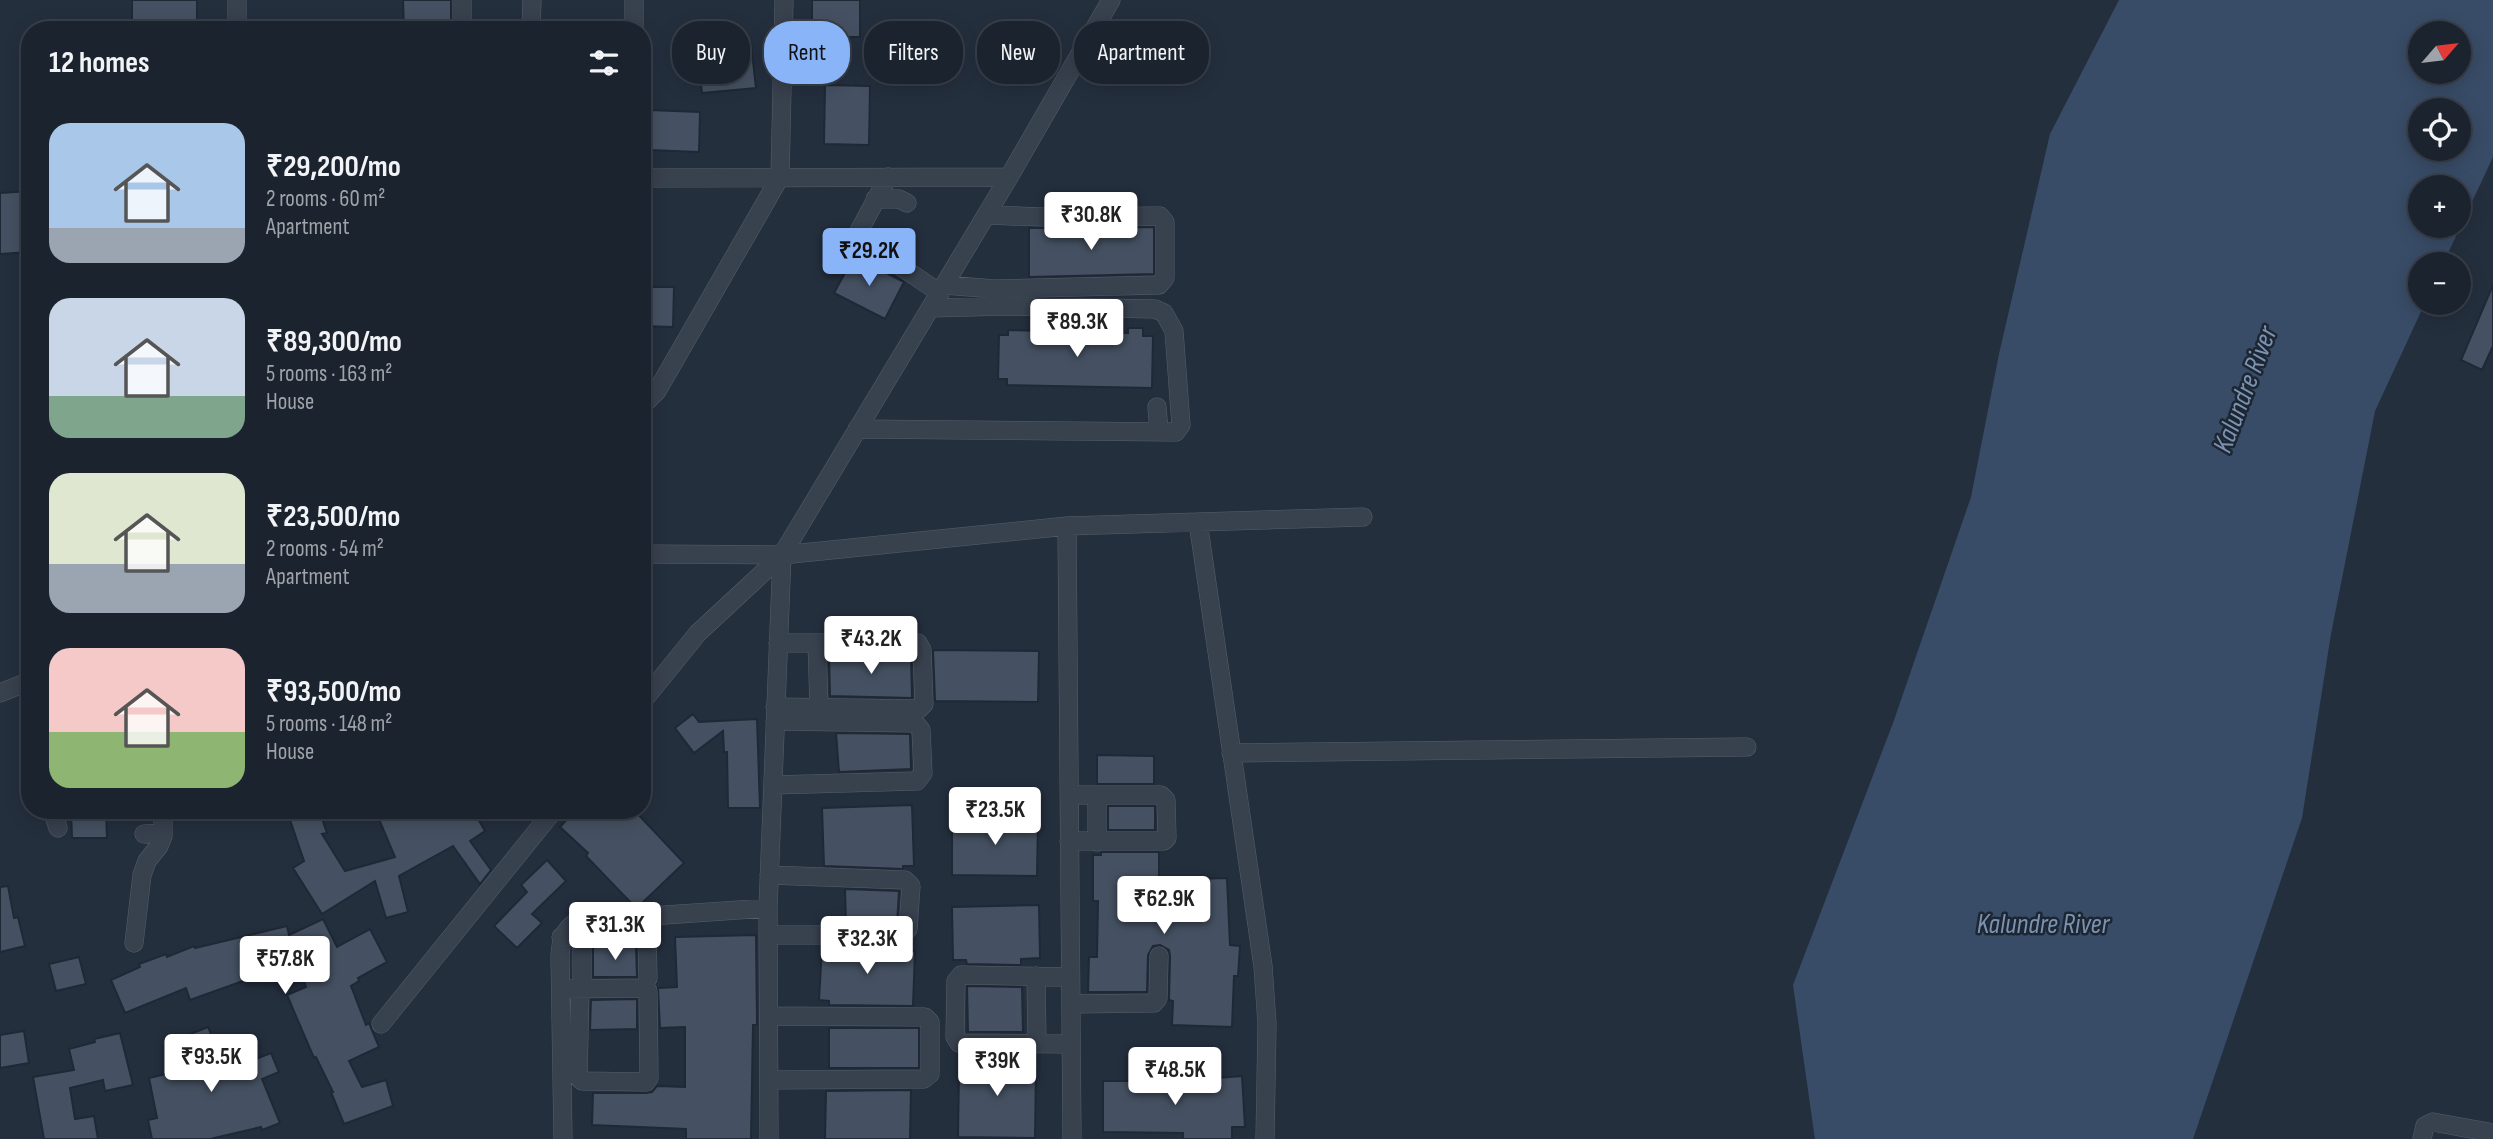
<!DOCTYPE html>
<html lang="en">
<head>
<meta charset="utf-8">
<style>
	:root { --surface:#1b232e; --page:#282f3a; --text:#f1f3f6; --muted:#a0a4aa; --line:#39404a; --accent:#8ab4f8 }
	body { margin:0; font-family:"Sofia Sans Condensed",sans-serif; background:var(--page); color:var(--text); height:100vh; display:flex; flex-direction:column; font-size:26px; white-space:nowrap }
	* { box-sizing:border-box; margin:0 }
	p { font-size:23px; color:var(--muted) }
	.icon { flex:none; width:38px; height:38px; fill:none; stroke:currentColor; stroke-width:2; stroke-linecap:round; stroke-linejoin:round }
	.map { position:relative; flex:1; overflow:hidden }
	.panel { position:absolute; left:21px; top:21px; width:630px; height:798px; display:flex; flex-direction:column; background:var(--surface); border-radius:28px; box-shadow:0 4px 18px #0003,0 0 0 2px var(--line) }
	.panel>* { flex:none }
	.hud { position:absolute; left:672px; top:21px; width:665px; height:63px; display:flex; gap:14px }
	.needle { width:46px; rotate:62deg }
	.fabs { position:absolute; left:2408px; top:21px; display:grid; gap:14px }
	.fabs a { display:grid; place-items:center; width:63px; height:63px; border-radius:50%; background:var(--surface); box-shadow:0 4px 18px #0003,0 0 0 2px var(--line); font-size:35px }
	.price { position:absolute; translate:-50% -60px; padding:0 16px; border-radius:7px; background:#fff; color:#222; font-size:23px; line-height:46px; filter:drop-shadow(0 2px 4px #0008) }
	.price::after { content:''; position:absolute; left:50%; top:42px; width:21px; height:16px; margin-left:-10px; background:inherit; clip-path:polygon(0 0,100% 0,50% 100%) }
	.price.current { background:var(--accent); color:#111 }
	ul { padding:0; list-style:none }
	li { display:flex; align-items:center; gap:21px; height:175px; padding:0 28px }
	li span { display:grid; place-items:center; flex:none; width:196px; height:140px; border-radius:21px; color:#555 }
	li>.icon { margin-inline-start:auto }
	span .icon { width:84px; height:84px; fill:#fffc; stroke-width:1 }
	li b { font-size:30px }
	h2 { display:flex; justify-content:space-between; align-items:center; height:84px; padding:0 28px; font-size:30px }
	.chip { padding:0 24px; border-radius:28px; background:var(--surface); box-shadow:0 4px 18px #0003,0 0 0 2px var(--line); font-size:24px; line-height:63px }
	.chip.current { background:var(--accent); color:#111 }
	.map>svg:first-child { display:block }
	.water { fill:#394c67; fill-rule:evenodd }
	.building { fill:#455162; stroke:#1f2835; stroke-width:2 }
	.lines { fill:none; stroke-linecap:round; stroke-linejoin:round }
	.minor-casing { stroke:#565f6c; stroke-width:19 }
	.minor { stroke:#38414e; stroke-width:18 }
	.labels { text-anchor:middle; stroke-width:5; stroke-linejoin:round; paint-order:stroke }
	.water-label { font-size:28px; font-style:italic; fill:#7c92b1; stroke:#1d2633 }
</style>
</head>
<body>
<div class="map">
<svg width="2493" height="1139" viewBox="0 0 2493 1139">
	<rect width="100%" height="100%" fill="#242f3e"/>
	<path class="water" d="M 2119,0 L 2493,0 L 2493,157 L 2443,264 L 2420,264 L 2420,303 L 2425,303 L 2375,411 L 2331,634 L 2302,818 L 2193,1139 L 1815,1139 L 1793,985 L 1893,723 L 1971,497 L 1999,354 L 2050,134 ZM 2420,33 L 2459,33 L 2459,72 L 2420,72 ZM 2420,110 L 2459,110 L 2459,149 L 2420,149 ZM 2420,187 L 2459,187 L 2459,226 L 2420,226 Z"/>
	<path class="building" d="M 132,0 L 197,0 L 197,22 L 132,21 Z
		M 403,0 L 451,0 L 451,30 L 404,30 Z
		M 812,0 L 860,0 L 860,37 L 812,37 Z
		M 751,43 L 756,88 L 702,93 L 697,48 Z
		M 825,85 L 870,86 L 869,145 L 824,144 Z
		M 649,110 L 700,112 L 699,152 L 649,150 Z
		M 30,191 L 30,252 L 0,254 L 0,193 Z
		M 1154,227 L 1154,274 L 1029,277 L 1029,228 Z
		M 854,256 L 904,282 L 885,319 L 834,293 Z
		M 2493,285 L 2493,346 L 2482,370 L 2461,360 Z
		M 642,287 L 674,287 L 673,327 L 642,326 Z
		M 1128,328 L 1143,328 L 1143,336 L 1153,336 L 1152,388 L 1007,385 L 1007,379 L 998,379 L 999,335 L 1008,335 L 1008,330 L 1128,333 Z
		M 933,650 L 1039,651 L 1038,702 L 935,701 Z
		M 829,654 L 911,654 L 912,698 L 830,696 Z
		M 693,714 L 699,722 L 757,719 L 760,808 L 728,808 L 727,752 L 724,752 L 723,731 L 694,753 L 675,728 Z
		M 836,733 L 910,734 L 911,769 L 839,772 Z
		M 1097,755 L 1154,756 L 1154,784 L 1097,784 Z
		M 912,805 L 914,866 L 903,866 L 903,869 L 824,866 L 822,808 Z
		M 1108,806 L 1155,806 L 1155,830 L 1108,830 Z
		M 71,810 L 106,810 L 107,838 L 72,838 Z
		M 291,810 L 319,810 L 327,833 L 322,834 L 345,871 L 395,857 L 375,810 L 473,810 L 485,831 L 470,841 L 491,870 L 480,884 L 453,846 L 399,876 L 408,912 L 386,918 L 375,881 L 322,914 L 293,868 L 304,861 L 289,817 L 293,816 Z
		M 575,810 L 634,810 L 684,863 L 640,905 L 634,906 L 586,856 L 588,853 L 560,827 Z
		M 952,819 L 1038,820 L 1037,876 L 952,875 Z
		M 1101,852 L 1159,852 L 1159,880 L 1227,878 L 1230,945 L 1240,946 L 1238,976 L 1234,976 L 1232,1027 L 1172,1025 L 1173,1001 L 1169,1000 L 1170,956 L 1169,950 L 1160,945 L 1153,946 L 1148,955 L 1147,992 L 1088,992 L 1089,957 L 1097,957 L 1098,901 L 1093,901 L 1093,855 L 1101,855 Z
		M 547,860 L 566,881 L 532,914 L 542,923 L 517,948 L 494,926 L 527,892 L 521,885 Z
		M 8,886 L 14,918 L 18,917 L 25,946 L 0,952 L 0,887 Z
		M 845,889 L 899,891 L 897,924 L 846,924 Z
		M 1039,905 L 1040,958 L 1021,959 L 1021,965 L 967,964 L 966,960 L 953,960 L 952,907 Z
		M 323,919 L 337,947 L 370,929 L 387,962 L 358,978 L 359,981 L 351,986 L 366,1025 L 369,1023 L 379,1047 L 349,1061 L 362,1087 L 386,1080 L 393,1106 L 344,1124 L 331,1092 L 333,1092 L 316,1057 L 314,1058 L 287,995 L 306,987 L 296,962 L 190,1000 L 186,988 L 125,1013 L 111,980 L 140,967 L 139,964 L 166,954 L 167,957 L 194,946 L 195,948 L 287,926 L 289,935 Z
		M 756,935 L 757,1025 L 753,1025 L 751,1139 L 686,1139 L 686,1129 L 592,1125 L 593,1093 L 646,1093 L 652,1092 L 657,1086 L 685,1087 L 685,1027 L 660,1028 L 658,988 L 677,987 L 675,937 Z
		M 636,945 L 637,977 L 593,977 L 593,947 Z
		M 846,946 L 901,946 L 900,951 L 915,951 L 913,1006 L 829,1005 L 829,1001 L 819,1000 L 822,947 L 846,948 Z
		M 79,957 L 86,984 L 56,991 L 49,964 Z
		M 967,986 L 1022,987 L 1023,1032 L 968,1032 Z
		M 637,999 L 637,1029 L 590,1030 L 591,1000 Z
		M 208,1027 L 227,1070 L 271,1053 L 279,1072 L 262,1079 L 280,1123 L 262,1130 L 261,1127 L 210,1139 L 152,1139 L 148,1120 L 157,1118 L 149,1078 L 187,1069 L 175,1040 Z
		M 829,1028 L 919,1028 L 919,1068 L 829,1068 Z
		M 24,1031 L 29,1063 L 0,1068 L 0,1035 Z
		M 120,1033 L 133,1085 L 105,1091 L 103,1080 L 70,1088 L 75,1119 L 94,1116 L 98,1139 L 44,1139 L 33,1077 L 74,1070 L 69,1049 L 95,1042 L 94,1039 Z
		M 969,1054 L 1024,1055 L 1024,1069 L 1036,1069 L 1035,1138 L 958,1137 L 959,1068 L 970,1068 Z
		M 1242,1076 L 1245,1127 L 1232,1127 L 1232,1139 L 1183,1139 L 1183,1133 L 1103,1132 L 1103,1081 L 1179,1081 Z
		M 911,1090 L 910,1139 L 825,1139 L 826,1091 Z"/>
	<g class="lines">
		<g class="minor-casing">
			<path id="minor" d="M 237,0 L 237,30
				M 462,30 L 462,0
				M 531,30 L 532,0
				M 634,30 L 634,0
				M 888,177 L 858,233 L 860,239 L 940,293
				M 642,178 L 1009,177
				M 875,199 L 899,199 L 907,203
				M 944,285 L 995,289 L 1159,285 L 1165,278 L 1165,222 L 1160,216 L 1043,217 L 986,215
				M 642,406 L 657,391 L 780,177 L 784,0
				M 1157,407 L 1159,431
				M 857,429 L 1176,432 L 1181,425 L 1174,331 L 1164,313 L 1155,309 L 1007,306 L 930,308
				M 1198,522 L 1263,966 L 1267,1024 L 1265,1139
				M 1067,526 L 1072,1139
				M 642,554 L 782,555 L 1067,526 L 1363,517
				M 817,643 L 819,707
				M 0,693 L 30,681
				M 642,702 L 698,633 L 782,555 L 1009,177 L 1111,0
				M 775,707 L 919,709 L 924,704 L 922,650 L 918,643 L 778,643
				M 1231,753 L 1747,747
				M 773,785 L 917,781 L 923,773 L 921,730 L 915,723 L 775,721
				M 1069,795 L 1161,795 L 1166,800 L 1167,838 L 1164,841 L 1069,841
				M 1097,796 L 1097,842
				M 52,810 L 58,828
				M 144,834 L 163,833
				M 768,935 L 903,935 L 908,929 L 911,886 L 905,880 L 769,875
				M 561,937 L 644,933 L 647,936 L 648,978
				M 134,943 L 142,875 L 147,861 L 159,846 L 163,836 L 163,810
				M 1036,976 L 1037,1044
				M 1070,977 L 961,975 L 956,981 L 955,1037 L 959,1043 L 1071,1044
				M 582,978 L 582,936
				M 561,989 L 645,988 L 648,991 L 649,1078 L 646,1082 L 582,1081 L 578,1077 L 580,989
				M 1071,1004 L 1154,1003 L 1158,998 L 1159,956
				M 769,1016 L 925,1017 L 930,1022 L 930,1074 L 924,1079 L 769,1080
				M 381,1024 L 554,810
				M 563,1139 L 560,956 C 561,939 563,931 577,921 L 768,908
				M 769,1139 L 768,908 L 782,555
				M 2422,1139 L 2425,1126 L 2433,1122 L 2493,1133"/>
		</g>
		<use href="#minor" class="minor"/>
	</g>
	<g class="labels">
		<g class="water-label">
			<text transform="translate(2244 389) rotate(-69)" y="10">Kalundre River</text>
			<text x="2043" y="933">Kalundre River</text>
		</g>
	</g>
</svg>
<div class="fabs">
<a><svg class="needle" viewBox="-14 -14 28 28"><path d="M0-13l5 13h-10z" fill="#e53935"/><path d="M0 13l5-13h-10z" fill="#a0a4aa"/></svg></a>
<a><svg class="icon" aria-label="locate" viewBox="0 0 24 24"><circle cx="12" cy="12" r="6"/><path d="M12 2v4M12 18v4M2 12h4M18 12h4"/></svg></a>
<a>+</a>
<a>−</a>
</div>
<b class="price" style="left:1091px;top:252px">₹30.8K</b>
<b class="price current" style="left:869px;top:288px">₹29.2K</b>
<b class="price" style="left:1077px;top:359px">₹89.3K</b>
<b class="price" style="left:871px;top:676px">₹43.2K</b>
<b class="price" style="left:995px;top:847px">₹23.5K</b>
<b class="price" style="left:1164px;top:936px">₹62.9K</b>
<b class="price" style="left:615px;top:962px">₹31.3K</b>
<b class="price" style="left:867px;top:976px">₹32.3K</b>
<b class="price" style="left:285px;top:996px">₹57.8K</b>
<b class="price" style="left:211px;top:1094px">₹93.5K</b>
<b class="price" style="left:997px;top:1098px">₹39K</b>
<b class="price" style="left:1175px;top:1107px">₹48.5K</b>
<div class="hud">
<a class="chip">Buy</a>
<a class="chip current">Rent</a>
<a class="chip">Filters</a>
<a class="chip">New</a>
<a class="chip">Apartment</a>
</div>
<section class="panel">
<h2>12 homes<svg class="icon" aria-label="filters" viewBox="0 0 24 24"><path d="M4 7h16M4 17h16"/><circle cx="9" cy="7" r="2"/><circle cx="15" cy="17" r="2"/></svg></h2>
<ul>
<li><span style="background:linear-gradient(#a9c7e8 75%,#9aa5b1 0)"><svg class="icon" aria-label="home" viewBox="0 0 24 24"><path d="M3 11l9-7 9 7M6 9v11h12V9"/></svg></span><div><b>₹29,200/mo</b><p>2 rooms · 60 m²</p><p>Apartment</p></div></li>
<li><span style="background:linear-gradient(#c9d6e8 70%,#7fa58c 0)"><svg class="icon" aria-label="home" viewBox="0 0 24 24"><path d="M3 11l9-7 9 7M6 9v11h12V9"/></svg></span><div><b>₹89,300/mo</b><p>5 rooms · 163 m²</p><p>House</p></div></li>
<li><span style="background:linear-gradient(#dfe7d0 65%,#9aa5b1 0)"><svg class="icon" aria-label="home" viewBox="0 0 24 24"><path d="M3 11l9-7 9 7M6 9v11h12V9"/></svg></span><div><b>₹23,500/mo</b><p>2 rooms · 54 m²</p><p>Apartment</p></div></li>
<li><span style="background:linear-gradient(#f6c9c9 60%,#8fb573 0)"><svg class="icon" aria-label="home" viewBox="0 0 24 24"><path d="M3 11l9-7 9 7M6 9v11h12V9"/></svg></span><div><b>₹93,500/mo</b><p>5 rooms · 148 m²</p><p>House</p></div></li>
</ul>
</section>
</div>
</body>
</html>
